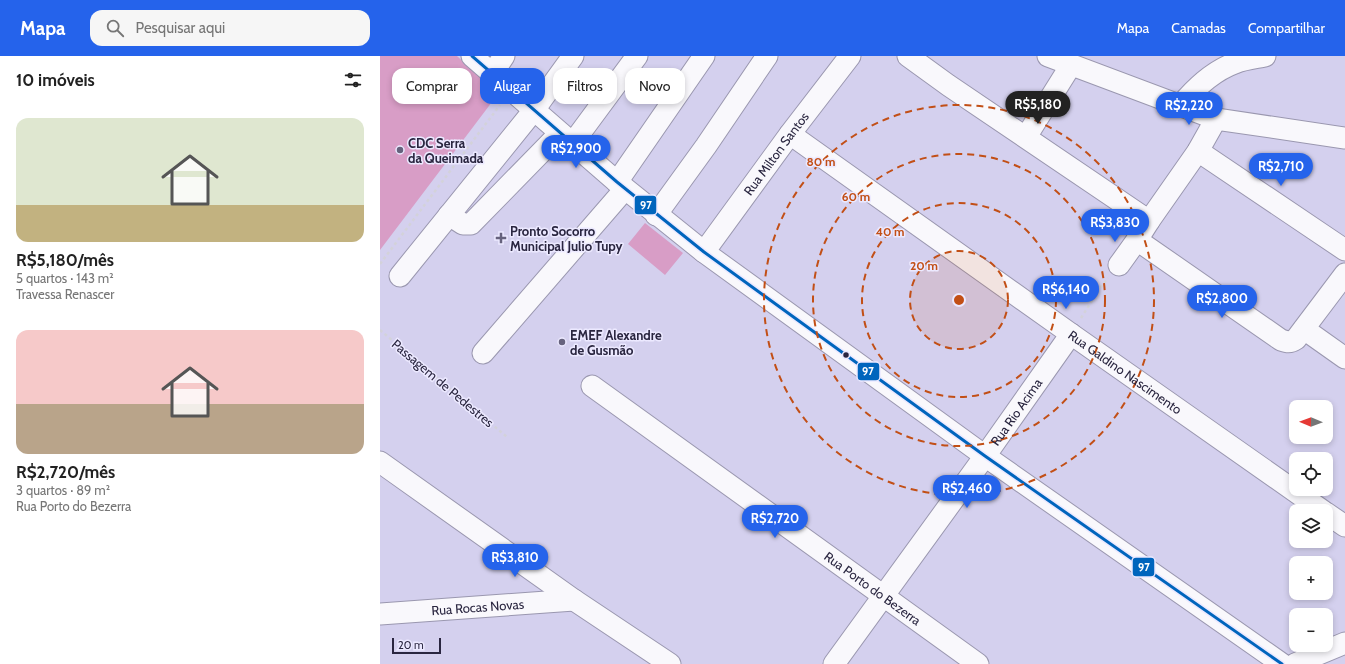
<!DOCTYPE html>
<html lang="pt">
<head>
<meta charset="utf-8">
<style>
	:root { --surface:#fff; --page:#f6f6f6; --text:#222; --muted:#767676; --accent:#2563eb }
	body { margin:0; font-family:Cabin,sans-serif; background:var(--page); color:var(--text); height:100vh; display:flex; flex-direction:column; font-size:15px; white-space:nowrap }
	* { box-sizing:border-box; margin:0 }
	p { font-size:13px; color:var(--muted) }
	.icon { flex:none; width:22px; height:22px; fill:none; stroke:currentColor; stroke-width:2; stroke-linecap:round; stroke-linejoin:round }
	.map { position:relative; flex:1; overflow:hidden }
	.details { display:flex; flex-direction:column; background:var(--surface); width:380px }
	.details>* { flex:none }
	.top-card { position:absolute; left:12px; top:12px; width:380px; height:36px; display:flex; gap:8px }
	.needle { width:26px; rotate:271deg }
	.buttons { position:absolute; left:909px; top:344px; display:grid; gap:8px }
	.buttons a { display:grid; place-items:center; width:44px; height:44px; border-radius:8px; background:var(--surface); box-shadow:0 2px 6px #0003; font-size:20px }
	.scale { position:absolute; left:12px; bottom:10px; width:49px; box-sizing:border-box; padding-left:4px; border:2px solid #2a2640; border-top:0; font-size:11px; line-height:14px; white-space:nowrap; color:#2a2640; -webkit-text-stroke:3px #ece9ff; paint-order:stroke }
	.price { position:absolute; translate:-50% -34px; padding:0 9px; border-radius:14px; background:var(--accent); color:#fff; font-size:13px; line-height:26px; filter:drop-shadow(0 1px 2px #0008) }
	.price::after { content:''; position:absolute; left:50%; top:24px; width:12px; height:9px; margin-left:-6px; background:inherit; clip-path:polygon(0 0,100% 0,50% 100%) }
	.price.active { background:#222; color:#fff }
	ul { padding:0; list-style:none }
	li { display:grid; align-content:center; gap:8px; height:212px; padding:0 16px }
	li span { display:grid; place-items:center; height:124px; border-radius:12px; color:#555 }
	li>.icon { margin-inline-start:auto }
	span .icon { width:72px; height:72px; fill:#fffc; stroke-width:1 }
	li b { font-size:17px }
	h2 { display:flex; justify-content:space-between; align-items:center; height:48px; padding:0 16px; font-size:17px }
	.tag { padding:0 14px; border-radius:12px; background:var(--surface); box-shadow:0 2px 6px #0003; font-size:14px; line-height:36px }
	.tag.active { background:var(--accent); color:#fff }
	header { display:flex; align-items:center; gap:24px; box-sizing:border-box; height:56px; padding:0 20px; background:var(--accent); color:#fff }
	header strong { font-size:19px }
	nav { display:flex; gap:22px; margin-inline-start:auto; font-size:14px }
	.search { width:280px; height:36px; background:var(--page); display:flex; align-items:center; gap:10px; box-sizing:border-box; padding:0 14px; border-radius:12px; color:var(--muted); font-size:15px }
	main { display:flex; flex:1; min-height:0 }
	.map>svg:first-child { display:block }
	.green { fill:#d89dc6 }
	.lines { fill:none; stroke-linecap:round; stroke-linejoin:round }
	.minor-casing { stroke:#9a97af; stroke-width:23 }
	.path { stroke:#d3d2da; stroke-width:2.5; stroke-dasharray:3 3; stroke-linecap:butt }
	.minor { stroke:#f9f8fc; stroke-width:21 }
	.bus-1-casing { stroke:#ece9ff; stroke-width:6 }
	.bus-1 { stroke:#0065bd; stroke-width:3 }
	.ring { fill:none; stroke:#c24f16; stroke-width:2; stroke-dasharray:7 5 }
	.poi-dot { fill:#66627d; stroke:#ece9ff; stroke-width:1.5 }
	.bus-dot { fill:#2a2640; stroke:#ece9ff; stroke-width:1.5 }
	.labels { text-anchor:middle; stroke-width:3; stroke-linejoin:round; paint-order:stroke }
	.poi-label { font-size:13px; font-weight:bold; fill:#2a2640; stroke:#ece9ff; text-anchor:start }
	.street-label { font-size:13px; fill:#2a2640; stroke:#ece9ff }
	.centre { fill:#c24f16; stroke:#ece9ff; stroke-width:2 }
	.ring-label { font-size:12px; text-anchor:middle; font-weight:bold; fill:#c24f16; stroke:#ece9ff; stroke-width:3; stroke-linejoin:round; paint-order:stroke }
	.line-badge { stroke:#ece9ff; stroke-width:1.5 }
	.badge-label { font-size:11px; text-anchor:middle; font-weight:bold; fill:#fff }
</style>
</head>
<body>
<header>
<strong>Mapa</strong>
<div class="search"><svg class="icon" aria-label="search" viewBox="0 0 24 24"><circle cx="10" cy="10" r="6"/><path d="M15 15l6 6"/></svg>Pesquisar aqui</div>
<nav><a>Mapa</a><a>Camadas</a><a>Compartilhar</a></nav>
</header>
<main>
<section class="details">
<h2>10 imóveis<svg class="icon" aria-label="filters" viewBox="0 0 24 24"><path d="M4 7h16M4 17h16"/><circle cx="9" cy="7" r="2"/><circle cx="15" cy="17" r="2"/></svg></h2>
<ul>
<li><span style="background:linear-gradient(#dfe7d0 70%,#c2b280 0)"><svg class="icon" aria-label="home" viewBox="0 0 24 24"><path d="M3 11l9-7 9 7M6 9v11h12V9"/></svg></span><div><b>R$5,180/mês</b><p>5 quartos · 143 m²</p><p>Travessa Renascer</p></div></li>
<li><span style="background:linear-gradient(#f6c9c9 60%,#b9a48a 0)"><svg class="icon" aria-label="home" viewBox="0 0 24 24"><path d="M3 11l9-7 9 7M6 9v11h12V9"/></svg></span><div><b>R$2,720/mês</b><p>3 quartos · 89 m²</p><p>Rua Porto do Bezerra</p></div></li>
</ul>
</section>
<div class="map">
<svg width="965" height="608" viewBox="0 0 965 608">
	<rect width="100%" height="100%" fill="#d4d0ee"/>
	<path class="green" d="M 0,0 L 77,0 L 118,38 L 0,194 Z
		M 265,167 L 303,197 L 285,219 L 248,188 Z"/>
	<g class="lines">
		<g class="minor-casing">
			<g id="minor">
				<path d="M 92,0 L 237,126 L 324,196 L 605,400 L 902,608"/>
				<path d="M 528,0 L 568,29 L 769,165"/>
				<path d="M 668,0 L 836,63 L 965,82"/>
				<path d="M 112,18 L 124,0"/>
				<path d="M 801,49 C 816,31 833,15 855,7 C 864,3 875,2 885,0"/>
				<path id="s1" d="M 410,78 L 691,278 L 943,455"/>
				<path d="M 646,81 L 691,9"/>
				<path d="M 192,88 L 257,0"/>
				<path d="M 818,95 L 965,194"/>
				<path d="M 237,126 L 324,0"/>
				<path d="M 69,159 L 83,168 L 91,168 L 180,77"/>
				<path d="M 276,159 L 326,90 L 387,0"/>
				<path d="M 757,184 L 901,284 C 907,286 910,287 916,283 L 965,218"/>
				<path id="s2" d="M 324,196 L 410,78 L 470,0"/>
				<path d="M 739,209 L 757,184 L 769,165 L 818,95 L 836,63"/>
				<path d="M 20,220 L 154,54 L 193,0"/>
				<path d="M 924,273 L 965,302"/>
				<path d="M 103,297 L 245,133"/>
				<path id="s3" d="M 212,330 L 598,608"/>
				<path d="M 0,406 L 194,544 L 290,608"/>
				<path d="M 946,457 L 965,470"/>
				<path id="s4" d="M 0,558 L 194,544"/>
				<path id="s5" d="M 454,608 L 605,400 L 691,278"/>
				<path d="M 915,608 L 965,587"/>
			</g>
		</g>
		<path class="path" d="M 0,208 L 120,49
			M 701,262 L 720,232 L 728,222
			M 0,274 L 127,381"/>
		<use href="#minor" class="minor"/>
		<g class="bus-1-casing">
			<path id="bus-1" d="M 92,0 L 237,126 L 324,196 L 605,400 L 902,608"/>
		</g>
		<use href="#bus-1" class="bus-1"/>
	</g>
	<circle cx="579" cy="244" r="49" fill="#c24f16" fill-opacity=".12"/>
	<g class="ring">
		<circle cx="579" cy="244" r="49"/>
		<circle cx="579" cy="244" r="97"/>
		<circle cx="579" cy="244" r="146"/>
		<circle cx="579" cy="244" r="195"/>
	</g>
	<g class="poi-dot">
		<circle cx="20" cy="94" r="4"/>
		<path d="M119 176h4v4h4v4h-4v4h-4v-4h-4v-4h4z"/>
		<circle cx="182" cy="286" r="4"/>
	</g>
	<circle class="bus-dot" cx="466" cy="299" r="3.5"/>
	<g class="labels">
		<g class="poi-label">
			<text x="28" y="92">CDC Serra<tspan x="28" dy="15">da Queimada</tspan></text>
			<text x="130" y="180">Pronto Socorro<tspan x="130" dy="15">Municipal Julio Tupy</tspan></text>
			<text x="190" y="284">EMEF Alexandre<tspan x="190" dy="15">de Gusmão</tspan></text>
		</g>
		<g class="street-label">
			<text dy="5" stroke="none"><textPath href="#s2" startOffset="122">Rua Milton Santos</textPath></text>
			<text dy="5" stroke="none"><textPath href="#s1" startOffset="411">Rua Galdino Nascimento</textPath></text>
			<text transform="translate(63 327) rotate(40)" y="5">Passagem de Pedestres</text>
			<text dy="5" stroke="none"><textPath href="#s5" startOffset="311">Rua Rio Acima</textPath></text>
			<text dy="5" stroke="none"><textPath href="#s3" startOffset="346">Rua Porto do Bezerra</textPath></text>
			<text dy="5" stroke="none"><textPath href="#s4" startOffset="98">Rua Rocas Novas</textPath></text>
		</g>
	</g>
	<circle cx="579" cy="244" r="6" class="centre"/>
	<g class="ring-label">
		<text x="441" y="110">80 m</text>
		<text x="476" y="145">60 m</text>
		<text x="510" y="180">40 m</text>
		<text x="544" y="214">20 m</text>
	</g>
	<g class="line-badge">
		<rect x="254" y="139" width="23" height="20" rx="4" fill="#0065bd"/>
		<rect x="477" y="306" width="23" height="19" rx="4" fill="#0065bd"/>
		<rect x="752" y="501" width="23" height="20" rx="4" fill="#0065bd"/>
	</g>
	<g class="badge-label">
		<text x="266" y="153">97</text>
		<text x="488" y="319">97</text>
		<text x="764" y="515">97</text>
	</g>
</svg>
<div class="buttons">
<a><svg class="needle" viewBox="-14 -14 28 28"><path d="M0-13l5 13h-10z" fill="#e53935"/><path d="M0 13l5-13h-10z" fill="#767676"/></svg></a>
<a><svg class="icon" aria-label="locate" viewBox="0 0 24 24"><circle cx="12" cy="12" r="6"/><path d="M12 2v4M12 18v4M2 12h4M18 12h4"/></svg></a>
<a><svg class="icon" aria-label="layers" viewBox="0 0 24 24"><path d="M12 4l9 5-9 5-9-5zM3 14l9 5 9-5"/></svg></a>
<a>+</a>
<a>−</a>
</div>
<div class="scale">20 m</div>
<b class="price active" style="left:658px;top:69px">R$5,180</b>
<b class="price" style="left:809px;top:70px">R$2,220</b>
<b class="price" style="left:196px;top:113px">R$2,900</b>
<b class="price" style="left:901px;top:131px">R$2,710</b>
<b class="price" style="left:735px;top:187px">R$3,830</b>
<b class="price" style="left:686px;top:254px">R$6,140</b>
<b class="price" style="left:842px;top:263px">R$2,800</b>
<b class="price" style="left:587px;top:453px">R$2,460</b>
<b class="price" style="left:395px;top:483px">R$2,720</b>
<b class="price" style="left:135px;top:522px">R$3,810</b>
<div class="top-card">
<a class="tag">Comprar</a>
<a class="tag active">Alugar</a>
<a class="tag">Filtros</a>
<a class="tag">Novo</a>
</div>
</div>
</main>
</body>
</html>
